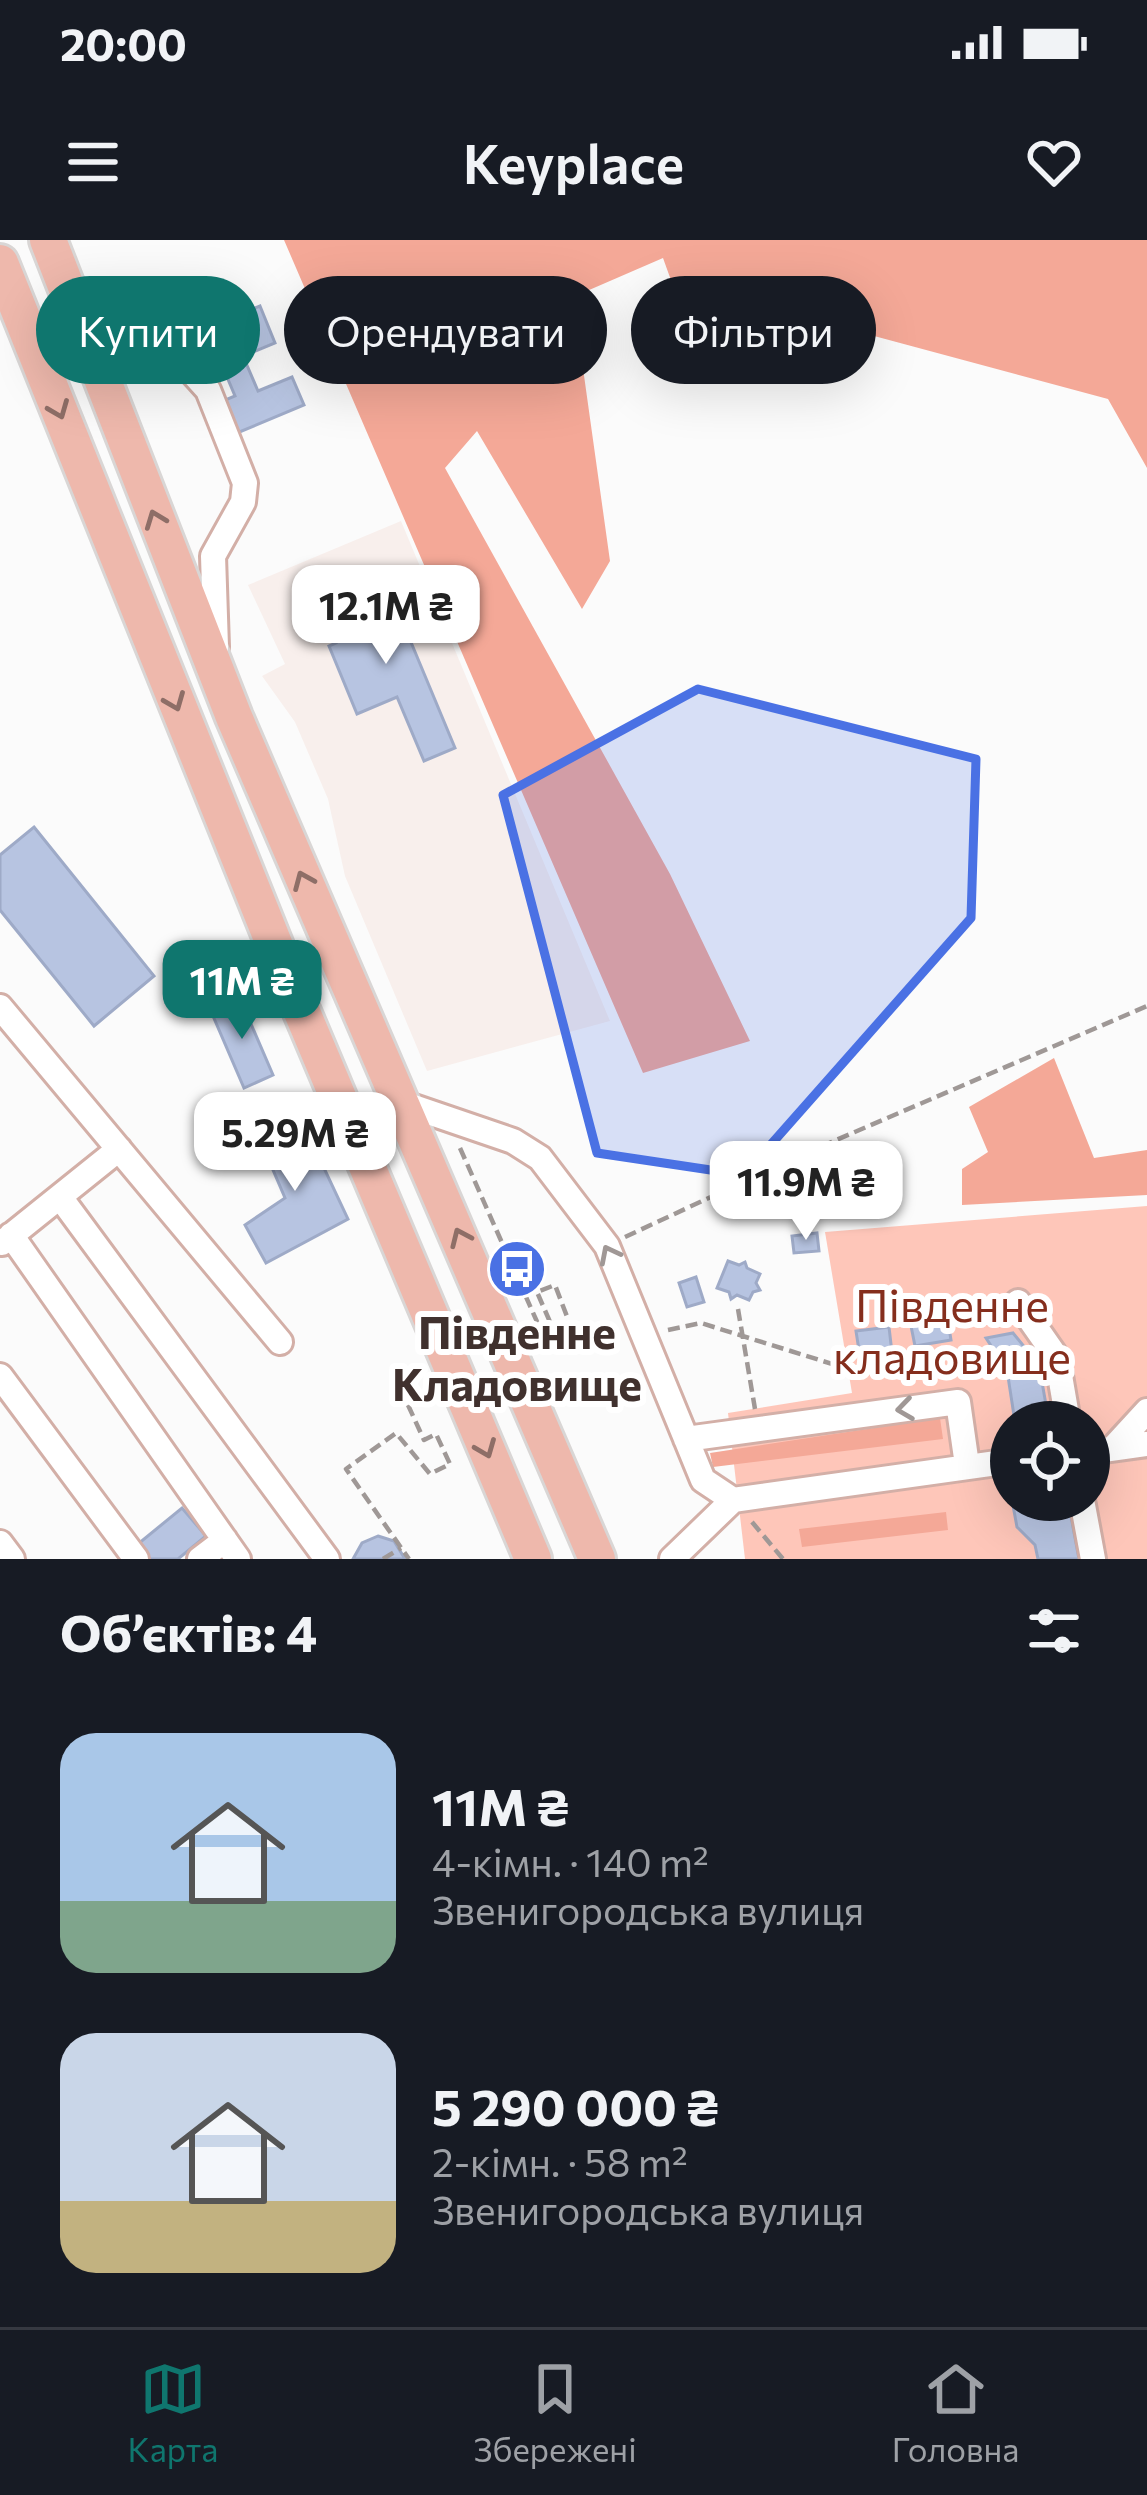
<!DOCTYPE html>
<html lang="uk">
<head>
<meta charset="utf-8">
<style>
	:root { --surface:#171b24; --page:#242831; --text:#f1f3f6; --muted:#9ea1a6; --line:#363941; --accent:#0f766e }
	body { margin:0; font-family:Commissioner,sans-serif; background:var(--page); color:var(--text); height:100vh; display:flex; flex-direction:column; font-size:45px; white-space:nowrap }
	* { box-sizing:border-box; margin:0 }
	p { font-size:39px; color:var(--muted) }
	.icon { flex:none; width:66px; height:66px; fill:none; stroke:currentColor; stroke-width:2; stroke-linecap:round; stroke-linejoin:round }
	.map { position:relative; height:1319px; overflow:hidden }
	.panel { display:flex; flex-direction:column; background:var(--surface); flex:1 }
	.panel>* { flex:none }
	.top-card { position:absolute; left:36px; top:36px; width:1077px; height:108px; display:flex; gap:24px }
	.tools { position:absolute; left:990px; top:1161px; display:grid; gap:24px }
	.tools a { display:grid; place-items:center; width:120px; height:120px; border-radius:50%; background:var(--surface); box-shadow:0 12px 48px #0002; font-size:60px }
	.price { position:absolute; translate:-50% -102px; padding:0 27px; border-radius:24px; background:#fff; color:#222; font-size:39px; line-height:78px; filter:drop-shadow(0 3px 6px #0008) }
	.price::after { content:''; position:absolute; left:50%; top:72px; width:36px; height:27px; margin-left:-18px; background:inherit; clip-path:polygon(0 0,100% 0,50% 100%) }
	.price.active { background:var(--accent); color:#fff }
	ul { padding:0; list-style:none }
	li { display:flex; align-items:center; gap:36px; height:300px; padding:0 60px }
	li span { display:grid; place-items:center; flex:none; width:336px; height:240px; border-radius:36px; color:#555 }
	li>.icon { margin-inline-start:auto }
	span .icon { width:144px; height:144px; fill:#fffc; stroke-width:1 }
	li b { font-size:51px }
	h2 { display:flex; justify-content:space-between; align-items:center; height:144px; padding:0 60px; font-size:51px }
	.chip { padding:0 42px; border-radius:54px; background:var(--surface); box-shadow:0 12px 48px #0002; font-size:42px; line-height:108px }
	.chip.active { background:var(--accent); color:#fff }
	.status { display:flex; justify-content:space-between; align-items:center; height:84px; padding:0 60px; background:var(--surface); direction:ltr }
	.status svg { height:33px; fill:currentColor }
	header { display:flex; justify-content:space-between; align-items:center; height:156px; padding:0 60px; background:var(--surface); font-size:54px; font-weight:600 }
	.dock { display:flex; justify-content:space-around; align-items:center; height:168px; border-top:3px solid var(--line); background:var(--surface); font-size:33px; color:var(--muted) }
	.dock a { display:grid; justify-items:center; gap:6px }
	.dock .active { color:var(--accent) }
	.map>svg:first-child { display:block }
	.built { fill:#f8efec }
	.green { fill:#fec6b9; fill-rule:evenodd }
	.forest { fill:#f4a897 }
	.building { fill:#b7c4e1; stroke:#9eaac7; stroke-width:3 }
	.lines { fill:none; stroke-linecap:round; stroke-linejoin:round }
	.minor-casing { stroke:#d3afa7; stroke-width:30 }
	.highway-casing { stroke:#d9d6d5; stroke-width:42 }
	.path { stroke:#9f9896; stroke-width:4.5; stroke-dasharray:12 6; stroke-linecap:butt }
	.minor { stroke:#fff; stroke-width:24 }
	.highway { stroke:#eeb8ac; stroke-width:36 }
	.oneway { stroke:#8e6e67 }
	.oneway2 { stroke:#a09896 }
	.marked { fill:#4a71e4; fill-opacity:0.2; stroke:#4a71e4; stroke-width:9; stroke-linejoin:round }
	.labels { text-anchor:middle; stroke-width:12; stroke-linejoin:round; paint-order:stroke }
	.park-label { font-size:45px; fill:#852e1d; stroke:#fff }
	.poi-label { font-size:45px; font-weight:bold; fill:#40312e; stroke:#fff }
</style>
</head>
<body>
<div class="status"><b>20:00</b><svg viewBox="0 0 49 12"><path d="M0 12V9h3v3zM5 12V6h3v6zM10 12V3h3v9zM15 12V0h3v12zM26 1h20v11H26zM47 4h2v5h-2z"/></svg></div>
<header><svg class="icon" aria-label="menu" viewBox="0 0 24 24"><path d="M4 6h16M4 12h16M4 18h16"/></svg>Keyplace<svg class="icon" aria-label="heart" viewBox="0 0 24 24"><path d="M12 20l-8-8c-3-5 5-10 8-4 3-6 11-1 8 4z"/></svg></header>
<div class="map">
<svg width="1147" height="1319" viewBox="0 0 1147 1319">
	<rect width="100%" height="100%" fill="#fbfbfb"/>
	<path class="built" d="M 401,281 L 610,781 L 427,831 L 345,636 L 328,559 L 295,482 L 262,436 L 285,424 L 248,345 Z"/>
	<path class="green" d="M 1147,966 L 1147,1319 L 745,1319 L 728,1173 L 852,1153 L 825,992 ZM 1011,1182 L 1089,1182 L 1089,1260 L 1011,1260 Z"/>
	<path class="forest" d="M 284,0 L 1147,0 L 1147,228 L 1108,159 L 811,79 L 695,107 L 663,18 L 573,57 L 610,321 L 582,369 L 477,191 L 445,228 L 670,634 L 750,801 L 643,833 Z
		M 1054,818 L 1094,918 L 1147,910 L 1147,955 L 962,965 L 962,929 L 988,912 L 969,867 Z
		M 940,1178 L 943,1199 L 713,1227 L 710,1213 Z
		M 946,1272 L 948,1290 L 802,1307 L 799,1289 Z"/>
	<path class="building" d="M 260,66 L 275,103 L 222,125 L 207,87 Z
		M 243,116 L 258,151 L 292,137 L 304,165 L 225,198 L 211,166 L 235,156 L 222,125 Z
		M 388,347 L 455,508 L 424,521 L 397,457 L 357,474 L 329,406 L 336,403 L 324,373 Z
		M 34,587 L 154,736 L 94,786 L 0,670 L 0,615 Z
		M 239,756 L 273,835 L 244,848 L 210,769 Z
		M 300,877 L 348,979 L 266,1023 L 245,985 L 285,958 L 258,895 Z
		M 817,993 L 819,1011 L 794,1013 L 792,996 Z
		M 728,1021 L 739,1025 L 745,1022 L 747,1028 L 760,1034 L 756,1043 L 760,1050 L 753,1052 L 749,1060 L 737,1055 L 731,1059 L 729,1052 L 717,1048 Z
		M 696,1037 L 704,1062 L 687,1067 L 679,1043 Z
		M 947,1075 L 951,1100 L 915,1106 L 910,1081 Z
		M 889,1087 L 892,1113 L 860,1117 L 856,1091 Z
		M 1013,1093 L 1039,1125 L 1049,1182 L 1015,1182 L 1007,1130 L 986,1098 Z
		M 1012,1260 L 1068,1260 L 1079,1319 L 1038,1319 L 1035,1305 L 1017,1287 Z
		M 182,1268 L 206,1296 L 178,1319 L 150,1319 L 138,1304 Z
		M 378,1296 L 394,1301 L 405,1319 L 353,1319 L 362,1303 Z"/>
	<g class="lines">
		<g class="minor-casing">
			<path id="minor" d="M 71,59 L 189,129 L 208,150 L 245,243 L 243,262 L 213,316 L 216,407
				M 0,767 L 280,1102
				M 399,862 L 513,901 L 540,918 L 607,1006 L 703,1240 L 733,1260 L 1011,1221
				M 60,957 L 327,1319
				M 11,995 L 238,1319
				M 2,1003 L 119,909
				M 1018,1062 L 1057,1118 L 1068,1182
				M 0,1136 L 136,1319
				M 686,1199 L 958,1162 L 967,1225
				M 1113,1208 L 1147,1171
				M 1089,1212 L 1147,1204
				M 1082,1260 L 1093,1319
				M 0,1303 L 12,1319
				M 200,1319 L 225,1300
				M 672,1319 L 733,1260"/>
		</g>
		<g class="highway-casing">
			<path id="highway" d="M 48,0 L 234,477 L 597,1319
				M 0,23 L 291,746 L 533,1319"/>
		</g>
		<path class="path" d="M 460,908 L 550,1111 L 579,1108
			M 625,997 L 790,920 L 1147,766
			M 738,1069 L 755,1169
			M 668,1090 L 701,1083 L 845,1128
			M 557,1098 L 537,1052 L 555,1045 L 579,1108 L 621,1099
			M 408,1165 L 424,1200 L 436,1194 L 450,1224 L 430,1234 L 396,1193 L 346,1229 L 409,1319
			M 752,1282 L 783,1319
			M 383,1319 L 401,1308"/>
		<use href="#minor" class="minor"/>
		<use href="#highway" class="highway"/>
	</g>
	<defs><path id="oneway-chevron" d="M-2-3.5L2.5 0L-2 3.5" fill="none" stroke-width="1.6" stroke-linecap="round" stroke-linejoin="round" transform="scale(3)"/></defs>
	<g class="oneway">
		<use href="#oneway-chevron" transform="translate(59 170) rotate(68)"/>
		<use href="#oneway-chevron" transform="translate(155 279) rotate(-111)"/>
		<use href="#oneway-chevron" transform="translate(175 462) rotate(68)"/>
		<use href="#oneway-chevron" transform="translate(303 640) rotate(-113)"/>
		<use href="#oneway-chevron" transform="translate(460 997) rotate(-114)"/>
		<use href="#oneway-chevron" transform="translate(486 1209) rotate(68)"/>
	</g>
	<g class="oneway2">
		<use href="#oneway-chevron" transform="translate(609 1014) rotate(-117)"/>
		<use href="#oneway-chevron" transform="translate(905 1169) rotate(172)"/>
	</g>
	<path class="marked" d="M 698,449 L 976,519 L 971,678 L 744,935 L 597,913 L 503,555 Z"/>
	<defs>
		<g id="bus-disc" transform="scale(3)"><circle r="9.5" fill="#4a71e4" stroke="#fff"/><path d="M-5-6H5V4H4V6H2V4H-2V6H-4V4H-5ZM-3.5-4V0h7V-4ZM-3.5 1.2v1.5H-2V1.2ZM2 1.2v1.5H3.5V1.2Z" fill="#fff"/></g>
	</defs>
	<g fill-rule="evenodd">
		<use href="#bus-disc" x="517" y="1029"/>
	</g>
	<g class="labels">
		<g class="park-label">
			<text x="952" y="1082">Південне<tspan x="952" dy="52">кладовище</tspan></text>
		</g>
		<g class="poi-label">
			<text x="517" y="1109">Південне<tspan x="517" dy="52">Кладовище</tspan></text>
		</g>
	</g>
</svg>
<div class="tools">
<a><svg class="icon" aria-label="locate" viewBox="0 0 24 24"><circle cx="12" cy="12" r="6"/><path d="M12 2v4M12 18v4M2 12h4M18 12h4"/></svg></a>
</div>
<b class="price" style="left:386px;top:427px">12.1M ₴</b>
<b class="price active" style="left:242px;top:802px">11M ₴</b>
<b class="price" style="left:295px;top:954px">5.29M ₴</b>
<b class="price" style="left:806px;top:1003px">11.9M ₴</b>
<div class="top-card">
<a class="chip active">Купити</a>
<a class="chip">Орендувати</a>
<a class="chip">Фільтри</a>
</div>
</div>
<section class="panel">
<h2>Об’єктів: 4<svg class="icon" aria-label="filters" viewBox="0 0 24 24"><path d="M4 7h16M4 17h16"/><circle cx="9" cy="7" r="2"/><circle cx="15" cy="17" r="2"/></svg></h2>
<ul>
<li><span style="background:linear-gradient(#a9c7e8 70%,#7fa58c 0)"><svg class="icon" aria-label="home" viewBox="0 0 24 24"><path d="M3 11l9-7 9 7M6 9v11h12V9"/></svg></span><div><b>11M ₴</b><p>4-кімн. · 140 m²</p><p>Звенигородська вулиця</p></div></li>
<li><span style="background:linear-gradient(#c9d6e8 70%,#c2b280 0)"><svg class="icon" aria-label="home" viewBox="0 0 24 24"><path d="M3 11l9-7 9 7M6 9v11h12V9"/></svg></span><div><b>5 290 000 ₴</b><p>2-кімн. · 58 m²</p><p>Звенигородська вулиця</p></div></li>
</ul>
</section>
<nav class="dock">
<a class="active"><svg class="icon" aria-label="map" viewBox="0 0 24 24"><path d="M3 6l6-2 6 2 6-2v14l-6 2-6-2-6 2zM9 4v14M15 6v14"/></svg>Карта</a>
<a><svg class="icon" aria-label="saved" viewBox="0 0 24 24"><path d="M7 4h10v16l-5-4-5 4z"/></svg>Збережені</a>
<a><svg class="icon" aria-label="home" viewBox="0 0 24 24"><path d="M3 11l9-7 9 7M6 9v11h12V9"/></svg>Головна</a>
</nav>
</body>
</html>
